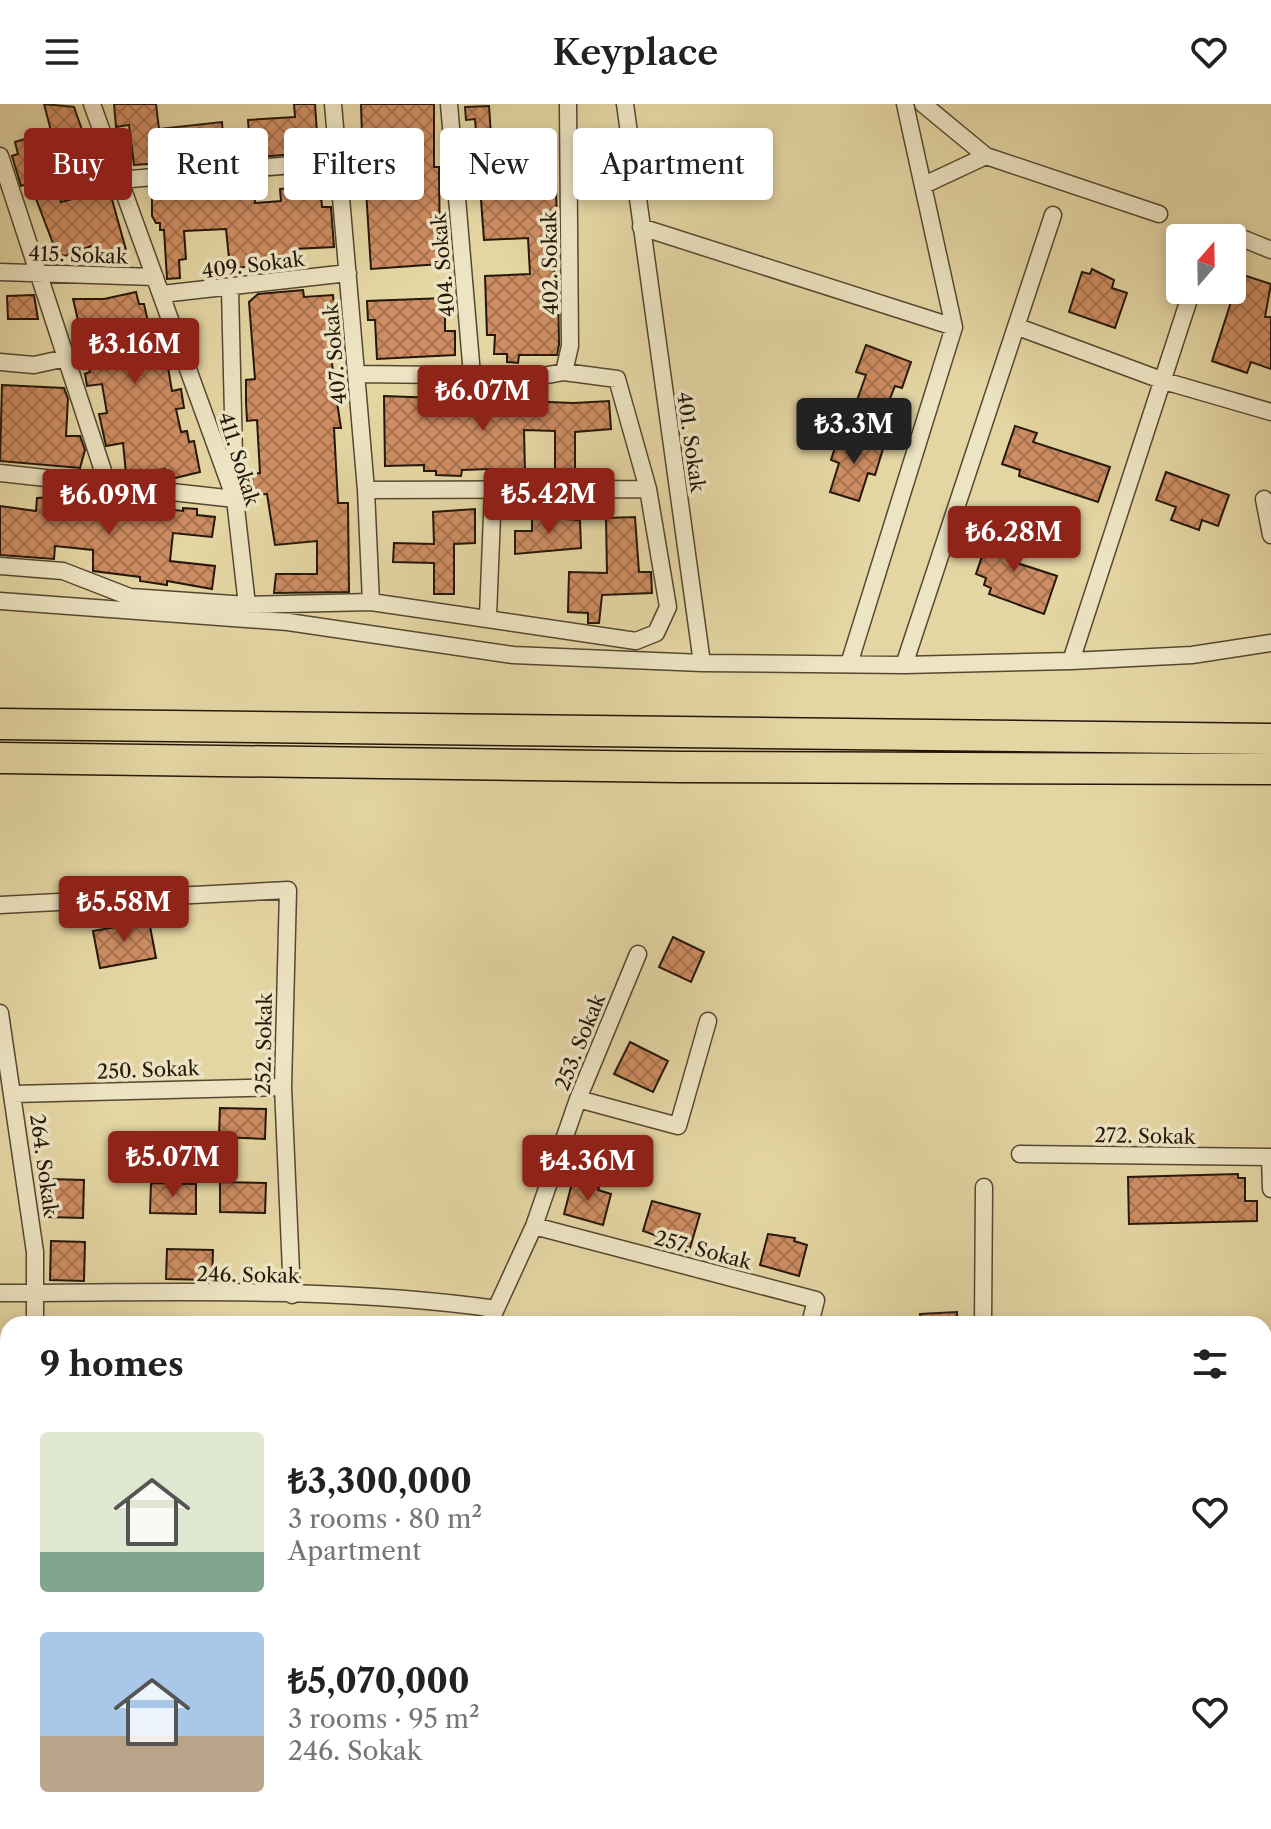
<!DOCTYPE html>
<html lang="en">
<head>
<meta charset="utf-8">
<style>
	:root { --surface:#fff; --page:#f2f2f2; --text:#222; --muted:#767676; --accent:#8f2418 }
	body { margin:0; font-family:"Libre Caslon Text",serif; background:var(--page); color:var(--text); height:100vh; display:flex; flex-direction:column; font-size:30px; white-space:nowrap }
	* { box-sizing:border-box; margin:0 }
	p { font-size:26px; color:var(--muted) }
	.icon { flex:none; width:44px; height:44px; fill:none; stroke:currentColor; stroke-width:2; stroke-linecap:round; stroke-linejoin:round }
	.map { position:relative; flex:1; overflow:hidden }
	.details { position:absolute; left:0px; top:1212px; width:1272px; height:514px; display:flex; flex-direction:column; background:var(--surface); border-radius:24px 24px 0 0; box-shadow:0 4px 12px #0003 }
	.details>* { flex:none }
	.top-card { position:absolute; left:24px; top:24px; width:800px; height:72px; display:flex; gap:16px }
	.needle { width:52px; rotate:20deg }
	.controls { position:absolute; left:1166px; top:120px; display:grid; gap:16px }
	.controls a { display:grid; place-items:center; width:80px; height:80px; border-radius:8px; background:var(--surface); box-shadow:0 4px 12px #0003; font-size:40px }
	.price { position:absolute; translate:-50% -68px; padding:0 18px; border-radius:8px; background:var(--accent); color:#fff; font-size:26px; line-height:52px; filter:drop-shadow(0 2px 4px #0008) }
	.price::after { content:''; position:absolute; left:50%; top:48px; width:24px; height:18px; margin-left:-12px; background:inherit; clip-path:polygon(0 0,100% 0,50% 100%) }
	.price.on { background:#222; color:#fff }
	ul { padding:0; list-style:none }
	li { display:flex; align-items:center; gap:24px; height:200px; padding:0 40px }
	li span { display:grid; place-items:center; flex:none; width:224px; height:160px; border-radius:8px; color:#555 }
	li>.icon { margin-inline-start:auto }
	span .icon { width:96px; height:96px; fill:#fffc; stroke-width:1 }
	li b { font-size:34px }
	h2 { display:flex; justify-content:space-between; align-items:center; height:96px; padding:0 40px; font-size:34px }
	.pill { padding:0 28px; border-radius:8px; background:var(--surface); box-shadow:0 4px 12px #0003; font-size:28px; line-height:72px }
	.pill.on { background:var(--accent); color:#fff }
	header { display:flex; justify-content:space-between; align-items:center; height:104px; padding:0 40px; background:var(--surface); font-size:36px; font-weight:600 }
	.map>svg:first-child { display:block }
	.building { fill:url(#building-cross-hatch); stroke:#25180a; stroke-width:2; fill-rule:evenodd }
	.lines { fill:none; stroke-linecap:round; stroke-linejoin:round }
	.minor-casing { stroke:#554830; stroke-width:19 }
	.motorway-casing { stroke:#25180a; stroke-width:33 }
	.minor { stroke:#ede4c3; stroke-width:16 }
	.motorway { stroke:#e4d6a3; stroke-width:30 }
	.labels { text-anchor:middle; stroke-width:7; stroke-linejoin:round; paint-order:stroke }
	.street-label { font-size:20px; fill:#25180a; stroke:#ede4c3 }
</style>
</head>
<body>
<header><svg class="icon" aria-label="menu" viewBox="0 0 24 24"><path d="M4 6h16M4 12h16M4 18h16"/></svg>Keyplace<svg class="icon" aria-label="heart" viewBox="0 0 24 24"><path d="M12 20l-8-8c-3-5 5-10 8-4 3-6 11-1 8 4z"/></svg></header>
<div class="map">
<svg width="1271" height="1725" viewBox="0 0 1271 1725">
	<defs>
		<pattern id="building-cross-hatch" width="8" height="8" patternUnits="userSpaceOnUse" patternTransform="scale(2)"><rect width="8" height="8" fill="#ce8d62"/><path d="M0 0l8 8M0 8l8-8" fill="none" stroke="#a7724f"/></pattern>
	</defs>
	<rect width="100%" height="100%" fill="#e4d6a3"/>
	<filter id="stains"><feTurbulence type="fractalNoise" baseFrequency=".0025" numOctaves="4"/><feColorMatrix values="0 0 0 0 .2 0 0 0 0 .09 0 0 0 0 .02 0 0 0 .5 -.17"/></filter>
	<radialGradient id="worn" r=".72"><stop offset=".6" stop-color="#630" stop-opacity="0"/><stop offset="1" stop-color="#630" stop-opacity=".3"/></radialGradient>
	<path class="building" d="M 44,0 L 74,3 L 93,57 L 97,55 L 108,81 L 126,146 L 105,154 L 94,141 L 65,152 L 57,150 L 30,79 L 21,82 L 12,52 L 18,50 L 15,38 L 51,27 ZM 75,68 L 84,92 L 61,98 L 54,75 Z
		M 114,0 L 156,0 L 159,25 L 222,18 L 223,32 L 249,30 L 248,16 L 295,13 L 294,0 L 315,0 L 318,43 L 294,45 L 294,50 L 235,55 L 234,47 L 207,48 L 207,56 L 134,61 L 129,21 L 116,23 Z
		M 361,0 L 434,0 L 434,63 L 439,63 L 440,160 L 371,165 L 365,70 L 373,70 L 371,33 L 362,34 Z
		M 489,2 L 491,31 L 549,28 L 550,84 L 556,84 L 558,151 L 553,151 L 555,176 L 558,176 L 559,241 L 557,251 L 519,251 L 518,259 L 507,258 L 507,250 L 494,250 L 495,231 L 487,231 L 485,172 L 530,170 L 528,134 L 484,136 L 475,15 L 466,16 L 465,3 Z
		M 320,79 L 322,103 L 331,103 L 334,143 L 294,145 L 296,160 L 230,164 L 226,125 L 184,127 L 186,155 L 179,156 L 180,174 L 167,175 L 164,126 L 160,126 L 160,119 L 156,119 L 152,112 L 152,92 L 236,92 L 236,86 L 254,85 L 255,99 L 281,97 L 280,85 Z
		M 1092,165 L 1114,176 L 1112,184 L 1127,189 L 1115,224 L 1069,208 L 1082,168 L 1090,170 Z
		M 1240,170 L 1271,180 L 1265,213 L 1271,213 L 1271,265 L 1251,258 L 1247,269 L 1212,257 Z
		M 303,186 L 304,193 L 333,191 L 336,221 L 339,224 L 341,240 L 330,241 L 333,268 L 343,268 L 344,280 L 336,281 L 335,285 L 341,324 L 334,324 L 338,399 L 348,399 L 349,488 L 274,489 L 276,470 L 317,470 L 317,437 L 275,441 L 267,390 L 253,391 L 252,370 L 260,369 L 257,316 L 247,317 L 246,298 L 246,276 L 255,275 L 249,198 L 258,190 Z
		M 136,188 L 139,200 L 144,200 L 149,222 L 156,221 L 158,229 L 162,228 L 172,287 L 181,285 L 184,304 L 176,305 L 181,328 L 187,327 L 189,338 L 194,337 L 200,368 L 167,376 L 165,365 L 126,370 L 123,339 L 106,342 L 99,310 L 107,309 L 102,280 L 87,282 L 85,270 L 90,268 L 73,195 L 104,195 Z
		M 34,191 L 38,215 L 8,215 L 7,192 Z
		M 445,194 L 445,227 L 455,227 L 455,251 L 377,255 L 375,216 L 368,216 L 367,197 Z
		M 866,241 L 911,258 L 902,284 L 895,282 L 883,312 L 855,302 L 866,271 L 856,268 Z
		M 2,281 L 64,284 L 68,295 L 66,332 L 80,332 L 85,346 L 80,364 L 0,357 Z
		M 384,292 L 574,299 L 609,297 L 611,325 L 575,328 L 575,370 L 555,370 L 555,327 L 524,326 L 525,368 L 514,368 L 514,373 L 490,373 L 490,365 L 462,366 L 461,372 L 436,371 L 436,367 L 424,367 L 424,361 L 385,362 Z
		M 1015,322 L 1037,329 L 1033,338 L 1110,363 L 1098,398 L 1019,372 L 1020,366 L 1002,360 Z
		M 839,331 L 883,345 L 875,371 L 868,369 L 859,397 L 830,388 L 839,359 L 831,356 Z
		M 1166,368 L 1229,391 L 1218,422 L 1202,416 L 1199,426 L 1171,416 L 1176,403 L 1156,396 Z
		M 56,393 L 183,407 L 183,404 L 197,405 L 197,411 L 215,413 L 212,433 L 173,429 L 170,457 L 215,462 L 212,485 L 167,477 L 167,481 L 140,477 L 140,473 L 93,467 L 93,446 L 55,442 L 54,455 L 0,451 L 0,402 L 36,407 L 37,394 Z
		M 475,405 L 475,439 L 454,440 L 454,490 L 434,490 L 434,459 L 393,458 L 394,439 L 434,440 L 433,408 Z
		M 532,413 L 580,416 L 581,444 L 515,450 L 515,427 L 532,427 Z
		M 635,413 L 639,468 L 651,468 L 652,489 L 602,491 L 599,519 L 588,519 L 588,509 L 568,508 L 569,468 L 607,469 L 606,414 Z
		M 992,423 L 1019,433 L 1011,457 L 1057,472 L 1044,510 L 989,490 L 991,484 L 984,481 L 986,474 L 976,470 Z
		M 149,817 L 156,854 L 100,864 L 93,827 Z
		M 673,833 L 704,848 L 691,878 L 659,863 Z
		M 630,938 L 668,957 L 653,988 L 614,970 Z
		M 220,1004 L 266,1005 L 265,1035 L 219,1033 Z
		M 1238,1070 L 1238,1074 L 1245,1074 L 1245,1097 L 1257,1097 L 1257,1117 L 1129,1120 L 1128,1073 Z
		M 49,1075 L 84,1076 L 83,1114 L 48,1113 Z
		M 220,1078 L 266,1079 L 265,1109 L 220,1108 Z
		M 151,1079 L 196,1080 L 196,1110 L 150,1109 Z
		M 572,1079 L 599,1083 L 598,1086 L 611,1090 L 603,1121 L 564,1110 Z
		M 652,1097 L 700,1110 L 690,1144 L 643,1127 Z
		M 768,1130 L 795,1134 L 794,1137 L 807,1141 L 799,1172 L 760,1161 Z
		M 51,1137 L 85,1138 L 84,1177 L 50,1176 Z
		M 167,1145 L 213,1146 L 212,1176 L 166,1175 Z
		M 957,1208 L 957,1220 L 921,1220 L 920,1210 Z"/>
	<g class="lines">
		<g class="minor-casing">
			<path id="minor" d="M 92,0 L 235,395 L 247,501
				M 333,0 L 366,386 L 371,498
				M 449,0 L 472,271
				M 625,0 L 702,559
				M 923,0 L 986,52 L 1159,110
				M 0,52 L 107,379
				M 119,76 L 339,57
				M 924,81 L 986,52
				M 641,123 L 954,223
				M 1232,137 L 1244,135 L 1271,146
				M 0,168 L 155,173
				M 162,190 L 348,169
				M 1018,223 L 1164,277 L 1271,308
				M 0,258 L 34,261 L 66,254
				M 564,268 L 570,242 L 568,0
				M 0,369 L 235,395 L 230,185
				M 366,386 L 648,385
				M 1264,395 L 1271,431
				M 0,462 L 63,467 L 130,493 L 247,501 L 371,498 L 636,537 L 656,529 L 668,503 L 648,385 L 617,275 L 564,268 L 542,272 L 357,270
				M 0,497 L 288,518 L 513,551 L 702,559 L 904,561 L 1071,557 L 1192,551 L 1271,539
				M 488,512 L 493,386
				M 1071,557 L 1192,186
				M 849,560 L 954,223 L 905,0
				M 904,561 L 1053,111
				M 0,801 L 288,786 L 283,983 L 292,1191
				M 0,909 L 35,1148 L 35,1220
				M 14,990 L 283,983
				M 578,995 L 678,1022 L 708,917
				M 1020,1050 L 1270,1053 L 1271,1085
				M 534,1122 L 816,1196 L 810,1220
				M 0,1189 C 164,1189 333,1182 496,1205
				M 489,1220 L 534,1122 L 578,995 L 638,850
				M 983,1220 L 984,1083
				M 1264,1314 L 1271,1301
				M 0,1328 L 8,1328
				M 0,1451 L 8,1451
				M 0,1665 L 8,1665
				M 648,1718 L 673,1725
				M 14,1725 L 14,1718
				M 308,1725 L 310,1718"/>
		</g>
		<g class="motorway-casing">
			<path id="motorway" d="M 0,620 L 1271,635
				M 0,654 L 680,663 L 1271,665"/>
		</g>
		<use href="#minor" class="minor"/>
		<use href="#motorway" class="motorway"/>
	</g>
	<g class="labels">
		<g class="street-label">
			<text transform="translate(78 151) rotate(2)" y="7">415. Sokak</text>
			<text transform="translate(550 159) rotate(-91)" y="7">402. Sokak</text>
			<text transform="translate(253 161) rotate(-7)" y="7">409. Sokak</text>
			<text transform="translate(443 161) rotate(-95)" y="7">404. Sokak</text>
			<text transform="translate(335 250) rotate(-95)" y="7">407. Sokak</text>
			<text transform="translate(691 338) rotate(82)" y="7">401. Sokak</text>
			<text transform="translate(239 355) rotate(73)" y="7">411. Sokak</text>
			<text transform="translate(580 938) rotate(-68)" y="7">253. Sokak</text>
			<text transform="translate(264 940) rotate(-89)" y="7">252. Sokak</text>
			<text transform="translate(148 966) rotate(-2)" y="7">250. Sokak</text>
			<text transform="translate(1145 1032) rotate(1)" y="7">272. Sokak</text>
			<text transform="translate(44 1061) rotate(82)" y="7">264. Sokak</text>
			<text transform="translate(703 1146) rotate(15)" y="7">257. Sokak</text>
			<text transform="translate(248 1171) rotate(1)" y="7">246. Sokak</text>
		</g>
	</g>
	<rect width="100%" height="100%" filter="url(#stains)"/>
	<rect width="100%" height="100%" fill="url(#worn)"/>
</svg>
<div class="controls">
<a><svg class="needle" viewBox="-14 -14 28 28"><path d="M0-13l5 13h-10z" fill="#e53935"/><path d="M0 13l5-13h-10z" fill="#767676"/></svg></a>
</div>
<b class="price" style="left:135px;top:282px">₺3.16M</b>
<b class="price" style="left:483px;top:329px">₺6.07M</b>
<b class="price on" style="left:854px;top:362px">₺3.3M</b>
<b class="price" style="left:549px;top:432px">₺5.42M</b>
<b class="price" style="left:109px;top:433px">₺6.09M</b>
<b class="price" style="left:1014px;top:470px">₺6.28M</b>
<b class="price" style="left:124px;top:840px">₺5.58M</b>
<b class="price" style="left:173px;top:1095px">₺5.07M</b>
<b class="price" style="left:588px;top:1099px">₺4.36M</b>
<div class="top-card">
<a class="pill on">Buy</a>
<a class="pill">Rent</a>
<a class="pill">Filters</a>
<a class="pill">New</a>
<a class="pill">Apartment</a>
</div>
<section class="details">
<h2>9 homes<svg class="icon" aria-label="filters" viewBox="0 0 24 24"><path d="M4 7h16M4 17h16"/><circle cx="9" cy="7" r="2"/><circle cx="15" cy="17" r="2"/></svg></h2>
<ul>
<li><span style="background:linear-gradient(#dfe7d0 75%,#7fa58c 0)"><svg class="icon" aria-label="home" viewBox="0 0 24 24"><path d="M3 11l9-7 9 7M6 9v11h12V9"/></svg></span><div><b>₺3,300,000</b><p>3 rooms · 80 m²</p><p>Apartment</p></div><svg class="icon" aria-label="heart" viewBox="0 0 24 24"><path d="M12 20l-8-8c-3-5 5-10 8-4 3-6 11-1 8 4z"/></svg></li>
<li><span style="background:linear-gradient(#a9c7e8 65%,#b9a48a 0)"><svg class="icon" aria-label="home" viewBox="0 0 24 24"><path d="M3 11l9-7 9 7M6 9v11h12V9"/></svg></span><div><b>₺5,070,000</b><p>3 rooms · 95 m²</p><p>246. Sokak</p></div><svg class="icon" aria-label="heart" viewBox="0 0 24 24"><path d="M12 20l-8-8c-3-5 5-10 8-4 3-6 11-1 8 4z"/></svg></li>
</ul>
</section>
</div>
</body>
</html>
